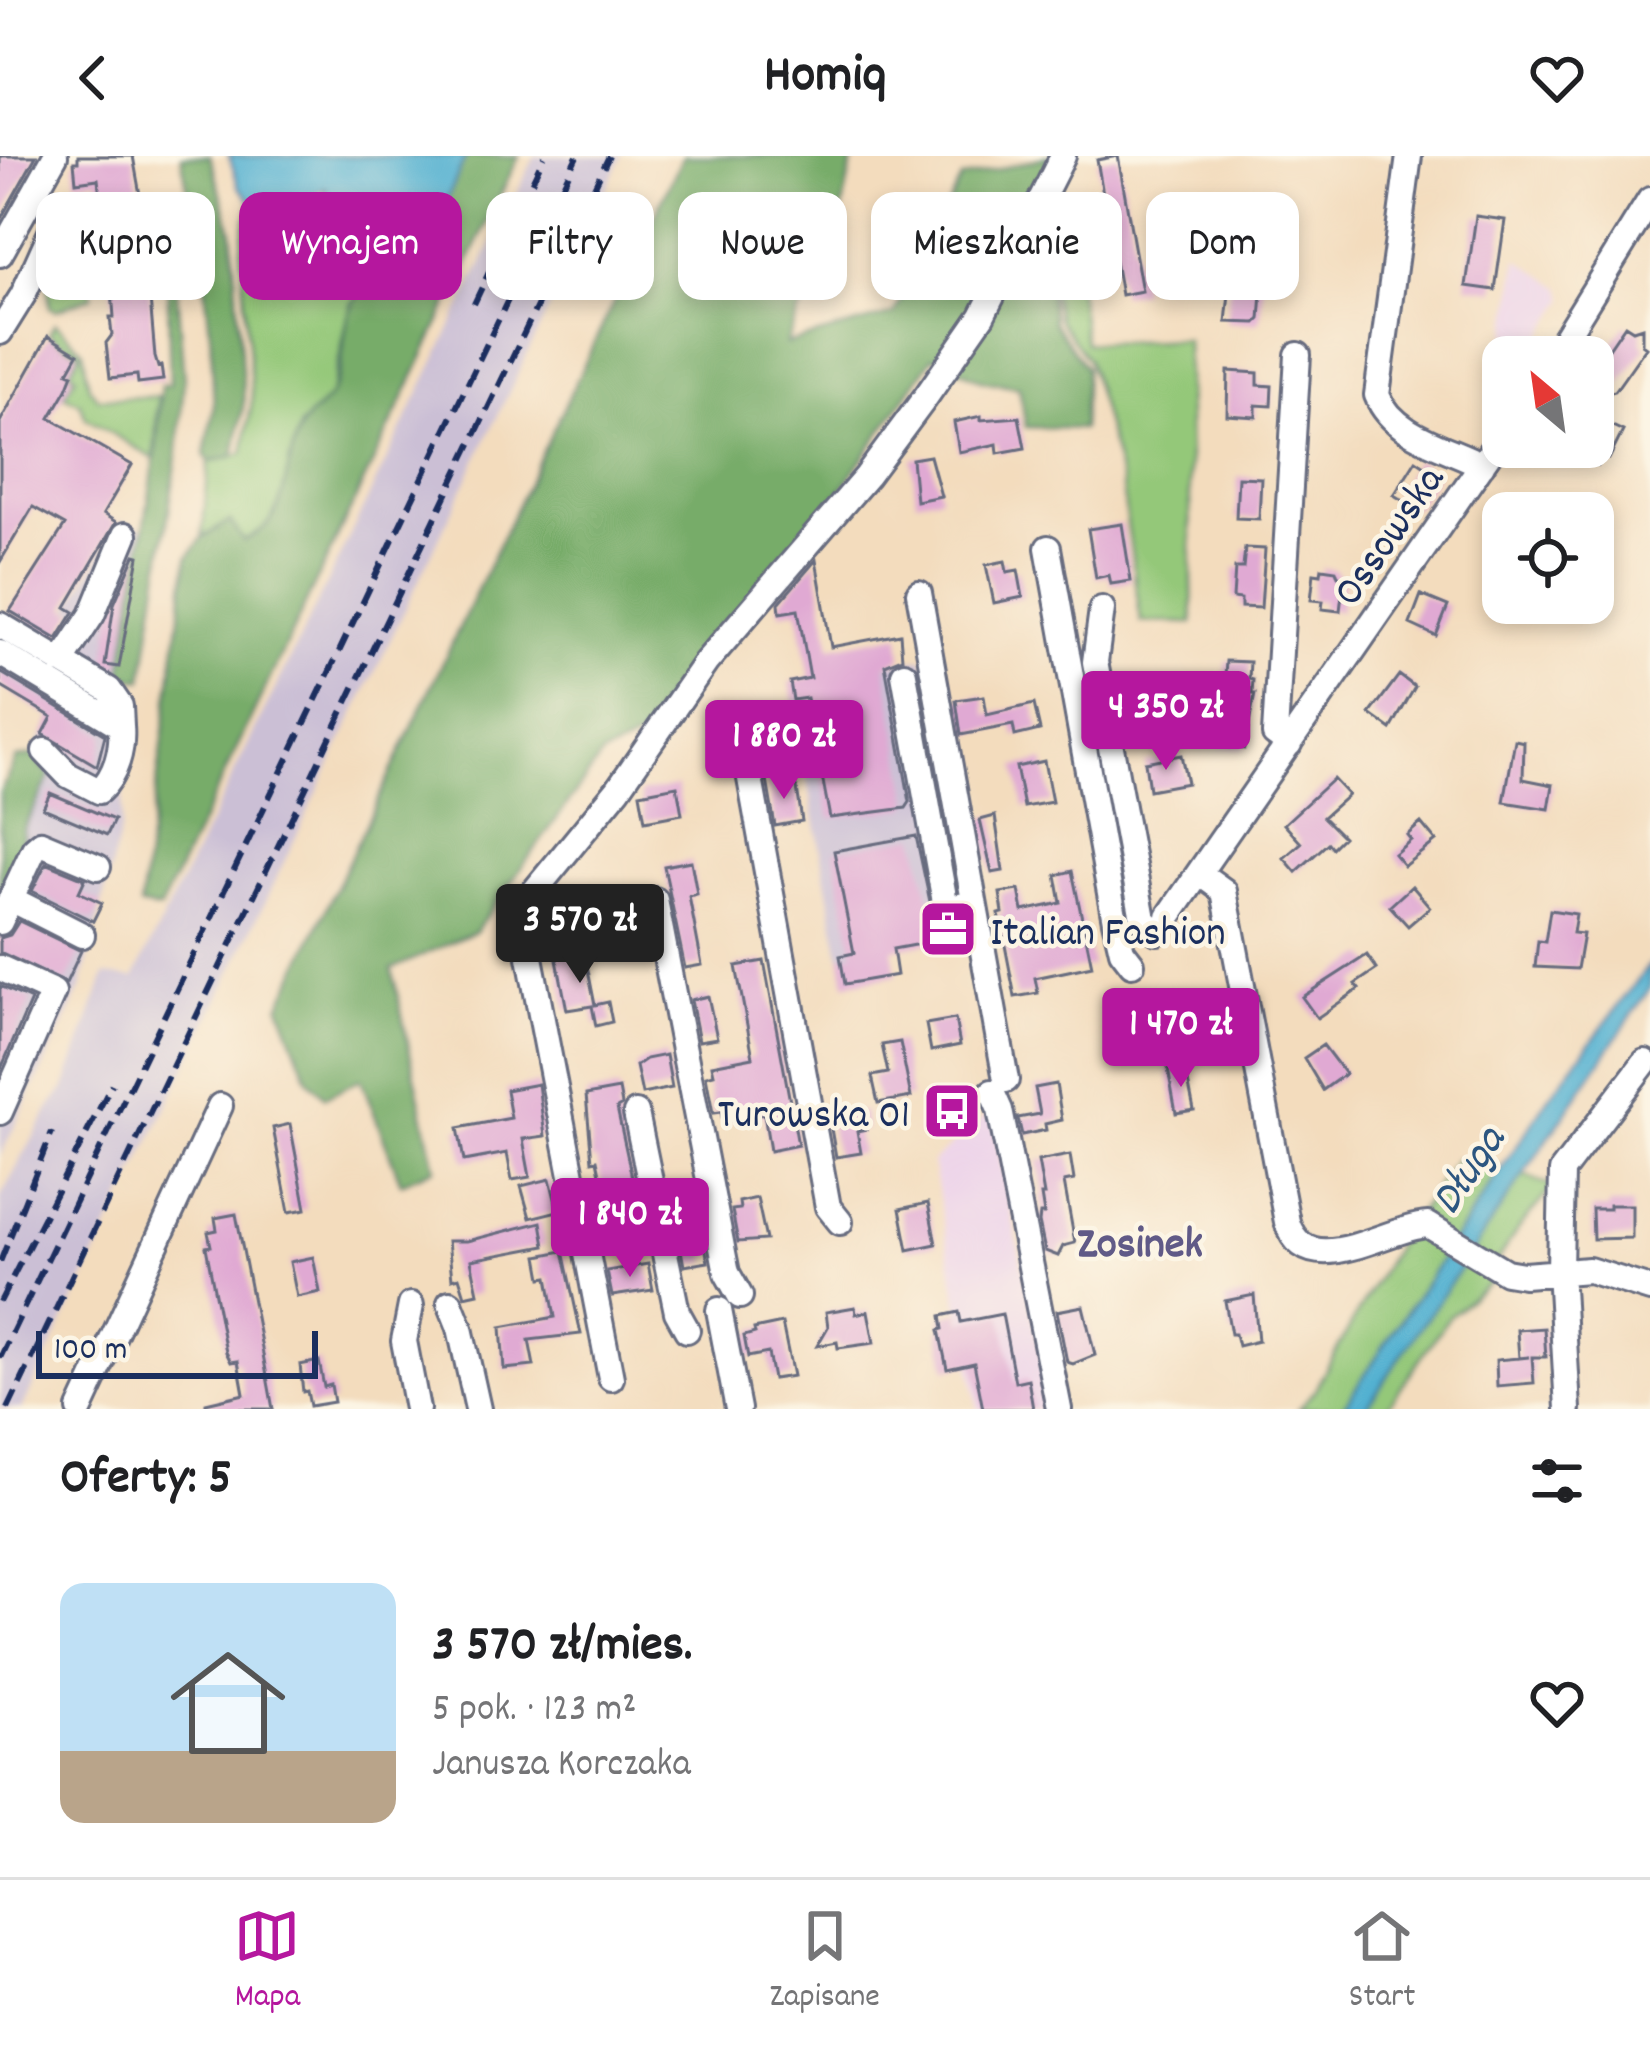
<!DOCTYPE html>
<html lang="pl">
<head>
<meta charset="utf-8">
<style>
	:root { --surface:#fff; --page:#f2f2f2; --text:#202124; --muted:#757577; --line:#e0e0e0; --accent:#b5179e }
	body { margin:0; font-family:Dekko,sans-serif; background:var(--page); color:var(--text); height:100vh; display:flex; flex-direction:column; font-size:45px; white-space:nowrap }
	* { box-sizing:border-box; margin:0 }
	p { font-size:39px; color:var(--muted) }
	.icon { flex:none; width:66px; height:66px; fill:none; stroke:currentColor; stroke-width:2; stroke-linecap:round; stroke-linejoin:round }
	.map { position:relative; height:1253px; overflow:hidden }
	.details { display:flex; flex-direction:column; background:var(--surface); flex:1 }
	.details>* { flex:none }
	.guide { position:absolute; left:36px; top:36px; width:1578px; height:108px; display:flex; gap:24px }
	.needle { width:78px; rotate:331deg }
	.controls { position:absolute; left:1482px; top:180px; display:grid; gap:24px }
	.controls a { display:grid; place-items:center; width:132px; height:132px; border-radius:24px; background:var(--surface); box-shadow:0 6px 18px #0003; font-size:60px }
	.scale { position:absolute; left:36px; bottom:30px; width:282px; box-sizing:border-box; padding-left:12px; border:6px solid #1b2f5e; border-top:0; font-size:33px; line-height:42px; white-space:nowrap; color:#1b2f5e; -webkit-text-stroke:9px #fcf5e5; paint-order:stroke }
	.price { position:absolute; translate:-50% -102px; padding:0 27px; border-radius:12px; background:var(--accent); color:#fff; font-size:39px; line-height:78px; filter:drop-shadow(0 3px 6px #0008) }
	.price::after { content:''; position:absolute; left:50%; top:72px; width:36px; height:27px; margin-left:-18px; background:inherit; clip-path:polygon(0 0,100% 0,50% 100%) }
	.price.current { background:#222; color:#fff }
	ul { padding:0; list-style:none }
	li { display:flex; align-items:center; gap:36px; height:300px; padding:0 60px }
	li+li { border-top:3px solid var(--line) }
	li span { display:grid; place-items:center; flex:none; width:336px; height:240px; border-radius:24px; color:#555 }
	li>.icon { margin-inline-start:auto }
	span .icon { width:144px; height:144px; fill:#fffc; stroke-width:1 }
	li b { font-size:51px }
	h2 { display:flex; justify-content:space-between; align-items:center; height:144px; padding:0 60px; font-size:51px }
	.tag { padding:0 42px; border-radius:24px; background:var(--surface); box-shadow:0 6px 18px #0003; font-size:42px; line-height:108px }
	.tag.current { background:var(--accent); color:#fff }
	header { display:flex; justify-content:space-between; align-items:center; height:156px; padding:0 60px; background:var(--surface); font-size:54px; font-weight:700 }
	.dock { display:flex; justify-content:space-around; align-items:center; height:168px; border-top:3px solid var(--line); background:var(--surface); font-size:33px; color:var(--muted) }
	.dock a { display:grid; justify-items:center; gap:6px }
	.dock .current { color:var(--accent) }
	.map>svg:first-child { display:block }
	.built { fill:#ecd1ea }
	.industrial { fill:#cbbfd5 }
	.green { fill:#94c879; stroke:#587c6c; stroke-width:3 }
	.forest { fill:#77ac69; stroke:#496e64; stroke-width:3 }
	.water { fill:#53b1d1; stroke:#377098; stroke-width:3 }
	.building { fill:#e0a9d3 }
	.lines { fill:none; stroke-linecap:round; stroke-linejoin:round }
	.minor-casing { stroke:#676c7f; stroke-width:30 }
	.minor { stroke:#fff; stroke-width:24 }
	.rail { stroke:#1b2f5e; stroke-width:6; stroke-dasharray:18 9; stroke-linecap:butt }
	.labels { text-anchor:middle; stroke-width:9; stroke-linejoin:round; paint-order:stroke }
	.street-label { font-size:42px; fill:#1b2f5e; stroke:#fcf5e5 }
	.poi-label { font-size:42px; fill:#1b2f5e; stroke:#fcf5e5; text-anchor:start }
	.water-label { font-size:45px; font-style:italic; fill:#2c5680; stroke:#fcf5e5 }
	.neighbourhood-label { font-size:45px; font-weight:bold; fill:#605a87; stroke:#fcf5e5 }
</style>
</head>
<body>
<header><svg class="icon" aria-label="back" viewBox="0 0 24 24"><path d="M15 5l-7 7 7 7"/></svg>Homiq<svg class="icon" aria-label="heart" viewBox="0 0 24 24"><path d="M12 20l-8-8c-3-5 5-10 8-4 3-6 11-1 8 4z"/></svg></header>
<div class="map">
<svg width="1650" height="1253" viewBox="0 0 1650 1253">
	<rect width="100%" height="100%" fill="#fcf5e5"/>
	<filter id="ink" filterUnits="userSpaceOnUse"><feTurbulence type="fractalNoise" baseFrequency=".00833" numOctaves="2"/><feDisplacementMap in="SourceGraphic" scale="24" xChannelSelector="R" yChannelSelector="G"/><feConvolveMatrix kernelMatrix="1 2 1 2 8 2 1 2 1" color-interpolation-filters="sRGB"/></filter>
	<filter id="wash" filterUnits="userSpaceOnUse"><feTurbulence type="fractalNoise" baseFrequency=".004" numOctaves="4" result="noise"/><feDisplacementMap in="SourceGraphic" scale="48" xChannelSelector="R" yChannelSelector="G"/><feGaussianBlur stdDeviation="2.7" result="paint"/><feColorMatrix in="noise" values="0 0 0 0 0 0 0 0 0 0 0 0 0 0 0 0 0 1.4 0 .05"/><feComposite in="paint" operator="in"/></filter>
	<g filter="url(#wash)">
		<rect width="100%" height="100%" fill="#f3dcbd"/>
		<path class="built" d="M 1518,103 L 1562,132 L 1566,143 L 1529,201 L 1505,201 Z
			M 991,955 L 1051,1253 L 978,1253 L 932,1006 Z"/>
		<path class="industrial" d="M 535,0 L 622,0 L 22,1253 L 0,1253 L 0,1042 L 49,953 L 65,932 L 105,819 L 134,822 Z
			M 121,364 L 145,373 L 121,521 L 67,486 L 83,459 L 70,452 Z
			M 0,487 L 128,564 L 121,671 L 81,833 L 0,1001 L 0,750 L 22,705 L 23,673 L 50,621 L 33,599 L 51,562 L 0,530 Z
			M 923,502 L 972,778 L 840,800 L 790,526 Z"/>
		<path class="green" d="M 84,76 L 88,107 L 80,109 L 83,124 L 90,124 L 92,140 L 56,154 L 50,151 L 48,130 L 66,78 Z
			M 1030,78 L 1071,82 L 1085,187 L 1186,183 L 1193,467 L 1141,466 L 1121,324 L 1088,204 L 1058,164 L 1043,92 Z
			M 261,102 L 371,115 L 381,124 L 351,148 L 331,240 L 300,270 L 282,344 L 263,377 L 244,386 L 230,366 L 202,382 L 209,306 L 243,297 L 252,244 L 242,105 Z
			M 55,167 L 83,195 L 89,231 L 98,242 L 158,241 L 154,303 L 86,262 L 80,247 L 64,239 L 76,219 L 70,215 L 80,197 L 49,178 Z
			M 1456,1004 L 1501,1013 L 1342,1253 L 1299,1253 L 1315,1233 L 1400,1082 Z
			M 1521,1018 L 1553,1031 L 1517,1074 L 1487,1120 L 1492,1125 L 1450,1159 L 1386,1253 L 1365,1253 Z"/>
		<path class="forest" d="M 181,0 L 210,0 L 232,75 L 236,120 L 244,246 L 234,300 L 209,306 L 205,298 L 214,251 L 211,184 L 202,104 Z
			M 466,0 L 519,0 L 160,753 L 140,750 L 188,401 L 202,382 L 230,365 L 244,385 C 294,362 280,314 300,273 C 306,259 324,251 331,238 C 354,197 330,146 380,124 C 358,104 272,100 242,105 C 240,85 247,63 251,44 C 293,39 348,80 387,100 L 403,99 L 435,64 Z
			M 683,0 L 858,0 L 852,7 L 842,55 L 786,188 L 894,158 L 961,23 L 1048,0 L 1043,98 L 1053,167 L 1086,212 L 1082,273 L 1026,271 L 1019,231 L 983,225 L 933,201 L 837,340 L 675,527 L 641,581 L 602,600 L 476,775 L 392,813 L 435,1012 L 401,1027 L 361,923 L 325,941 L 308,923 L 280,850 Z
			M 166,64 L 172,71 L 184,225 L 178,295 L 143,524 L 121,521 L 155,303 L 161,229 L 170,228 Z
			M 33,599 L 50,621 L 23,673 L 22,705 L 0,750 L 0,637 L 16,602 Z"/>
		<path class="water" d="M 229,0 L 466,0 C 453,27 426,108 387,100 C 367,96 344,79 326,70 L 326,32 L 296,50 L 269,42 L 251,44 L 239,31 Z
			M 1650,808 L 1650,832 L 1365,1253 L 1342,1253 L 1550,940 Z"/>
		<g id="blocks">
			<path class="building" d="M 0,0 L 36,0 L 0,64 Z
				M 78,0 L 133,0 L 148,83 L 145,83 L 155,201 L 158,211 L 161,210 L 163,224 L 138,227 L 137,219 L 110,222 L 106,187 L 112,179 L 110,161 L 114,161 L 105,48 L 101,48 L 98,23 L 76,26 L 74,6 L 78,6 Z
				M 1118,0 L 1142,135 L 1121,139 L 1097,4 Z
				M 1178,41 L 1199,56 L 1171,94 L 1150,79 Z
				M 1476,60 L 1505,64 L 1495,134 L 1466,130 Z
				M 1231,118 L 1259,120 L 1263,124 L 1260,163 L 1256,167 L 1226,166 Z
				M 1625,169 L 1633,174 L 1642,171 L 1642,188 L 1646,191 L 1615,235 L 1597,239 L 1593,216 Z
				M 48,180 L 78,198 L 68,216 L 73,218 L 67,233 L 50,262 L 132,309 L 103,358 L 116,366 L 66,451 L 74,456 L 57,483 L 10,455 L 65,369 L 33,351 L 0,406 L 0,266 Z
				M 1228,215 L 1258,217 L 1258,229 L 1272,230 L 1271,250 L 1256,249 L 1256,261 L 1227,259 Z
				M 981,260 L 981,264 L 1019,261 L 1025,292 L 998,297 L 997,288 L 959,296 L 954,266 Z
				M 1593,261 L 1623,275 L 1609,303 L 1603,300 L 1598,310 L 1556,291 L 1593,291 Z
				M 930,300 L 941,340 L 916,345 L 912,303 Z
				M 1416,304 L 1437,318 L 1415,352 L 1394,339 Z
				M 1238,321 L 1261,322 L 1259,363 L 1236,362 Z
				M 1122,368 L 1131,425 L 1111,428 L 1109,419 L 1096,422 L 1088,373 Z
				M 1245,392 L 1265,393 L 1261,452 L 1241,451 L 1241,443 L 1233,442 L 1235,412 L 1243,412 Z
				M 135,399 L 139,400 L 119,511 L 105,509 L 114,448 Z
				M 816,404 L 831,491 L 900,478 L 902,502 L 885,509 L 910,646 L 906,652 L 830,662 L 807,542 L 793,544 L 790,526 L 810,522 L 798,454 L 780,457 L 779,447 Z
				M 1005,405 L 1007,416 L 1018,414 L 1023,441 L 994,447 L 986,409 Z
				M 1322,412 L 1336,414 L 1338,420 L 1344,421 L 1340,455 L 1322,453 L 1323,445 L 1311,444 L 1314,417 L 1321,418 Z
				M 1421,439 L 1448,450 L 1436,480 L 1410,468 Z
				M 1226,505 L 1250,506 L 1249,523 L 1253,524 L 1252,538 L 1255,538 L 1244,593 L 1220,591 Z
				M 0,516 L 105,579 L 97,610 L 43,578 L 52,561 L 0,530 Z
				M 1399,519 L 1415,531 L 1391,573 L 1370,558 Z
				M 984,540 L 987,559 L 1034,548 L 1040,574 L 1015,580 L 1013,569 L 961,579 L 956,544 Z
				M 1515,584 L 1524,586 L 1523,623 L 1553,629 L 1549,653 L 1504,646 Z
				M 1181,599 L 1187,627 L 1149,634 L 1145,606 Z
				M 1044,605 L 1052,646 L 1024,651 L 1016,611 Z
				M 780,621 L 782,628 L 796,625 L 802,665 L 775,670 L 767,624 Z
				M 1333,623 L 1348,639 L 1323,661 L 1343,681 L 1332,692 L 1328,687 L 1296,716 L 1284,702 L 1301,687 L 1284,668 Z
				M 677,630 L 682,658 L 645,665 L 640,637 Z
				M 50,637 L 114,664 L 107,679 L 43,652 Z
				M 995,660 L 1003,715 L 992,717 L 980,664 Z
				M 1421,667 L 1436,685 L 1404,710 L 1394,698 L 1411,684 L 1407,679 Z
				M 916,680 L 935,769 L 961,766 L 963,780 L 893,793 L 897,819 L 845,828 L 840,800 L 854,797 L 834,695 Z
				M 691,705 L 697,738 L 689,740 L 702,809 L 685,812 L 664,710 Z
				M 46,707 L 85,723 L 79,736 L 102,747 L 93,765 L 32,735 Z
				M 1072,715 L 1092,810 L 1035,822 L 1038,837 L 1015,841 L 999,758 L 1003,757 L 1000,737 L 1019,734 L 1023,755 L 1061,747 L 1056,719 Z
				M 1412,730 L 1430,751 L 1408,770 L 1390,750 Z
				M 1550,754 L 1576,758 L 1573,777 L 1583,778 L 1577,813 L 1535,811 L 1538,785 L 1545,786 Z
				M 19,765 L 81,795 L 66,827 L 0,796 L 0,782 L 10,779 Z
				M 584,794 L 595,849 L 608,846 L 612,866 L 596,870 L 592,850 L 567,854 L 556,799 Z
				M 1367,799 L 1377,813 L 1355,828 L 1359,833 L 1317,862 L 1302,841 Z
				M 764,805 L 798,989 L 770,995 L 764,958 L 723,966 L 721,956 L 713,957 L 706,920 L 714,918 L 712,909 L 753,901 L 736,810 Z
				M 0,830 L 31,844 L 0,915 Z
				M 1207,839 L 1212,864 L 1178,871 L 1173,846 Z
				M 708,840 L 717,882 L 699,885 L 691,844 Z
				M 1138,852 L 1144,887 L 1128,889 L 1127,883 L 1113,886 L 1108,858 Z
				M 955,863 L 960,889 L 931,895 L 926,868 Z
				M 900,886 L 911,941 L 878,947 L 872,920 L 888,917 L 882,889 Z
				M 1323,889 L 1345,918 L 1323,934 L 1304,902 Z
				M 666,899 L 672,932 L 642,938 L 636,910 L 646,903 Z
				M 1185,910 L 1194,954 L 1176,957 L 1168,913 Z
				M 538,928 L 545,980 L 523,983 L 530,1021 L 512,1024 L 507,997 L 464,1005 L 458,972 L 511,962 L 506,934 Z
				M 1056,928 L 1062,964 L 1045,968 L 1046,974 L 1022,979 L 1018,962 L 1040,958 L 1035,932 Z
				M 619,933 L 622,949 L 617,952 L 640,1059 L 640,1063 L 611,1070 L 597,1004 L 592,1005 L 586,939 Z
				M 863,955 L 866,973 L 857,975 L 861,997 L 836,1001 L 829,961 Z
				M 290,968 L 306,1053 L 289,1056 L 273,972 Z
				M 1070,999 L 1074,1024 L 1064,1026 L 1075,1087 L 1063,1090 L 1058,1100 L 1045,1095 L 1039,1066 L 1040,1058 L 1044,1058 L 1041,1039 L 1044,1039 L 1038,1005 Z
				M 550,1023 L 558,1055 L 530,1062 L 521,1030 Z
				M 757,1042 L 766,1084 L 738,1086 L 732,1054 L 740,1053 L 739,1046 Z
				M 928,1047 L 936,1088 L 908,1094 L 900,1053 Z
				M 1609,1049 L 1632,1049 L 1632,1082 L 1593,1083 L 1592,1053 L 1609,1053 Z
				M 236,1058 L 260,1182 L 273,1253 L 206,1253 L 206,1247 L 244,1238 L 238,1205 L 231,1206 L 226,1196 L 206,1091 L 211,1090 L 208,1076 L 217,1074 L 215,1062 Z
				M 541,1066 L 545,1090 L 471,1104 L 478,1137 L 465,1140 L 459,1121 L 452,1123 L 448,1085 L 467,1085 Z
				M 702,1074 L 708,1106 L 684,1110 L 678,1078 Z
				M 563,1095 L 581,1178 L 529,1184 L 534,1210 L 504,1213 L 501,1171 L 555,1161 L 548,1121 L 542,1122 L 538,1100 Z
				M 313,1101 L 320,1136 L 297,1141 L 290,1106 Z
				M 648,1108 L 653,1134 L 612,1140 L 607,1115 Z
				M 1254,1139 L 1258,1185 L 1238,1190 L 1235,1178 L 1231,1178 L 1225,1145 Z
				M 1083,1150 L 1095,1199 L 1073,1208 L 1067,1206 L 1057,1155 Z
				M 855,1151 L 856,1158 L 868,1155 L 874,1187 L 838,1192 L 837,1186 L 817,1190 L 828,1171 L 826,1156 Z
				M 959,1156 L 961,1166 L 1002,1158 L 1015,1226 L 1028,1223 L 1033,1253 L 983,1253 L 974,1207 L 947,1213 L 939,1174 L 943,1173 L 941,1160 Z
				M 782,1167 L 793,1220 L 773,1223 L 768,1197 L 748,1201 L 744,1180 L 755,1177 L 754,1173 Z
				M 1544,1172 L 1546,1201 L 1532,1201 L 1534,1227 L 1497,1230 L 1496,1204 L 1529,1201 L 1519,1202 L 1517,1174 Z
				M 319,1205 L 324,1231 L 331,1229 L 334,1246 L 310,1250 L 307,1235 L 303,1236 L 300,1209 Z"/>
		</g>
	</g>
	<g filter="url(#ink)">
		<use href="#blocks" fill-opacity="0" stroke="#676c7f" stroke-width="3"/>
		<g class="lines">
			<g class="minor-casing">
				<path id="minor" d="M 1409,0 L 1377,239 C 1393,280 1445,290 1482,309
					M 0,98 L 55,0
					M 0,176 L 23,139 L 58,61
					M 1553,201 L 1650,44
					M 1048,392 L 1115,765 L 1122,795 L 1132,808
					M 919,437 L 1006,924
					M 1102,453 L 1095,506 L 1143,763 L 1157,776
					M 0,469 L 109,534 L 120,550 L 121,570
					M 0,497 L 121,570 C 123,593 116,620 99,635 L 68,619 L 45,595
					M 61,506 L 92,459 L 125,379
					M 904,518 L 946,752 L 974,748
					M 1289,588 L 1275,578 L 1298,199
					M 749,617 L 828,1051 L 840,1066
					M 1199,717 L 1224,735 L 1287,1066 C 1307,1129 1386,1071 1428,1069 L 1506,1116 L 1524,1119 L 1589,1114 L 1650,1133
					M 11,743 L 82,779
					M 655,744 L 727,1117 L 740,1140
					M 1169,760 L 1503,278
					M 0,766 L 34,693 L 41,687 L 98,711
					M 0,812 L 53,836 L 0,956
					M 992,936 L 1000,954 L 1059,1253
					M 636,957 L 677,1156 L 687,1174
					M 450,1147 L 460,1172 L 478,1253
					M 411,1149 L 404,1185 L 417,1253
					M 719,1154 L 738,1253
					M 611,1222 L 524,770 L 523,749 L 618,633 L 706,506 L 867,320 L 925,242 L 982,160 L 1063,0
					M 80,1253 L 220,950
					M 1568,1253 L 1560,1114 L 1562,1015 L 1645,906"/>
			</g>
			<use href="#minor" class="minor"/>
			<path class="rail" d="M 474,148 L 544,0
				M 0,1106 L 52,976
				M 0,1146 L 112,928
				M 0,1202 L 577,0
				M 8,1253 L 609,0"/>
		</g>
	</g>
	<defs>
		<g id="office-square" transform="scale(3)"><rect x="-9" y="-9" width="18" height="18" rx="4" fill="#b5179e" stroke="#fcf5e5"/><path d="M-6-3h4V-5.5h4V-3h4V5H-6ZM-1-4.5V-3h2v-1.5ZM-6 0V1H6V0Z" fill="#fff"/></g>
		<g id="bus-square" transform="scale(3)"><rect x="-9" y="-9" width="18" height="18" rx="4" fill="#b5179e" stroke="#fcf5e5"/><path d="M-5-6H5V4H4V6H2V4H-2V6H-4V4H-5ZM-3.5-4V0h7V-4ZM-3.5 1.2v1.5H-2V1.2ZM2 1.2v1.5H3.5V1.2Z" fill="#fff"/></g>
	</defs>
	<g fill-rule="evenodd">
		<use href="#office-square" x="948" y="773"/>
		<use href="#bus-square" x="952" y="955"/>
	</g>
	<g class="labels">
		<g class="street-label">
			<text transform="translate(1386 378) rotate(-55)" y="15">Ossowska</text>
		</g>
		<g class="poi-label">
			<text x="990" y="788">Italian Fashion</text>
			<text x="910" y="970" text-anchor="end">Turowska 01</text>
		</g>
		<g class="water-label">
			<text transform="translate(1465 1012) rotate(-56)" y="16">Długa</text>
		</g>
		<g class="neighbourhood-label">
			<text x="1140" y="1100">Zosinek</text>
		</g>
	</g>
</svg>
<div class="controls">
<a><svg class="needle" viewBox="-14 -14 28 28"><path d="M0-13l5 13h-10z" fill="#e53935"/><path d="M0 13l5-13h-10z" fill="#757577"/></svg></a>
<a><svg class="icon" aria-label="locate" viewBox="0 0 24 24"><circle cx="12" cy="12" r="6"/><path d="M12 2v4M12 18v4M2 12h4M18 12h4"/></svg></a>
</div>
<div class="scale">100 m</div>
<b class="price" style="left:1166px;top:617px">4 350 zł</b>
<b class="price" style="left:784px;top:646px">1 880 zł</b>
<b class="price current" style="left:580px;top:830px">3 570 zł</b>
<b class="price" style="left:1181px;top:934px">1 470 zł</b>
<b class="price" style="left:630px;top:1124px">1 840 zł</b>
<div class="guide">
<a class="tag">Kupno</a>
<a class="tag current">Wynajem</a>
<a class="tag">Filtry</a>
<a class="tag">Nowe</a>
<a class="tag">Mieszkanie</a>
<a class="tag">Dom</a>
</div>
</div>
<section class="details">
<h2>Oferty: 5<svg class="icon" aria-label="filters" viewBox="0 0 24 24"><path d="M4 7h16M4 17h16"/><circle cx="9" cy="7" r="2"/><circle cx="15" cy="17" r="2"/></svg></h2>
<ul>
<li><span style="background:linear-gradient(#bfe0f5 70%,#b9a48a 0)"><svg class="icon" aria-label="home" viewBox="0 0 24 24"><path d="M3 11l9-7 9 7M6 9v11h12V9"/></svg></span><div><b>3 570 zł/mies.</b><p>5 pok. · 123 m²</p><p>Janusza Korczaka</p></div><svg class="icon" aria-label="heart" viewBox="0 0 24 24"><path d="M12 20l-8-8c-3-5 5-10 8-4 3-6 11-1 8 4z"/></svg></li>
</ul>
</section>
<nav class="dock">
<a class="current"><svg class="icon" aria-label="map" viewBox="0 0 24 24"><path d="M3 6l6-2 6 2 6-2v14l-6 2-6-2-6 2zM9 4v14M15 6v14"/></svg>Mapa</a>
<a><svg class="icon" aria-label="saved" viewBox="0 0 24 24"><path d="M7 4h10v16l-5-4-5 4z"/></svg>Zapisane</a>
<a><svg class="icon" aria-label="home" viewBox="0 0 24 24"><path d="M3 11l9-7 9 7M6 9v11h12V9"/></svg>Start</a>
</nav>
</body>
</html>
